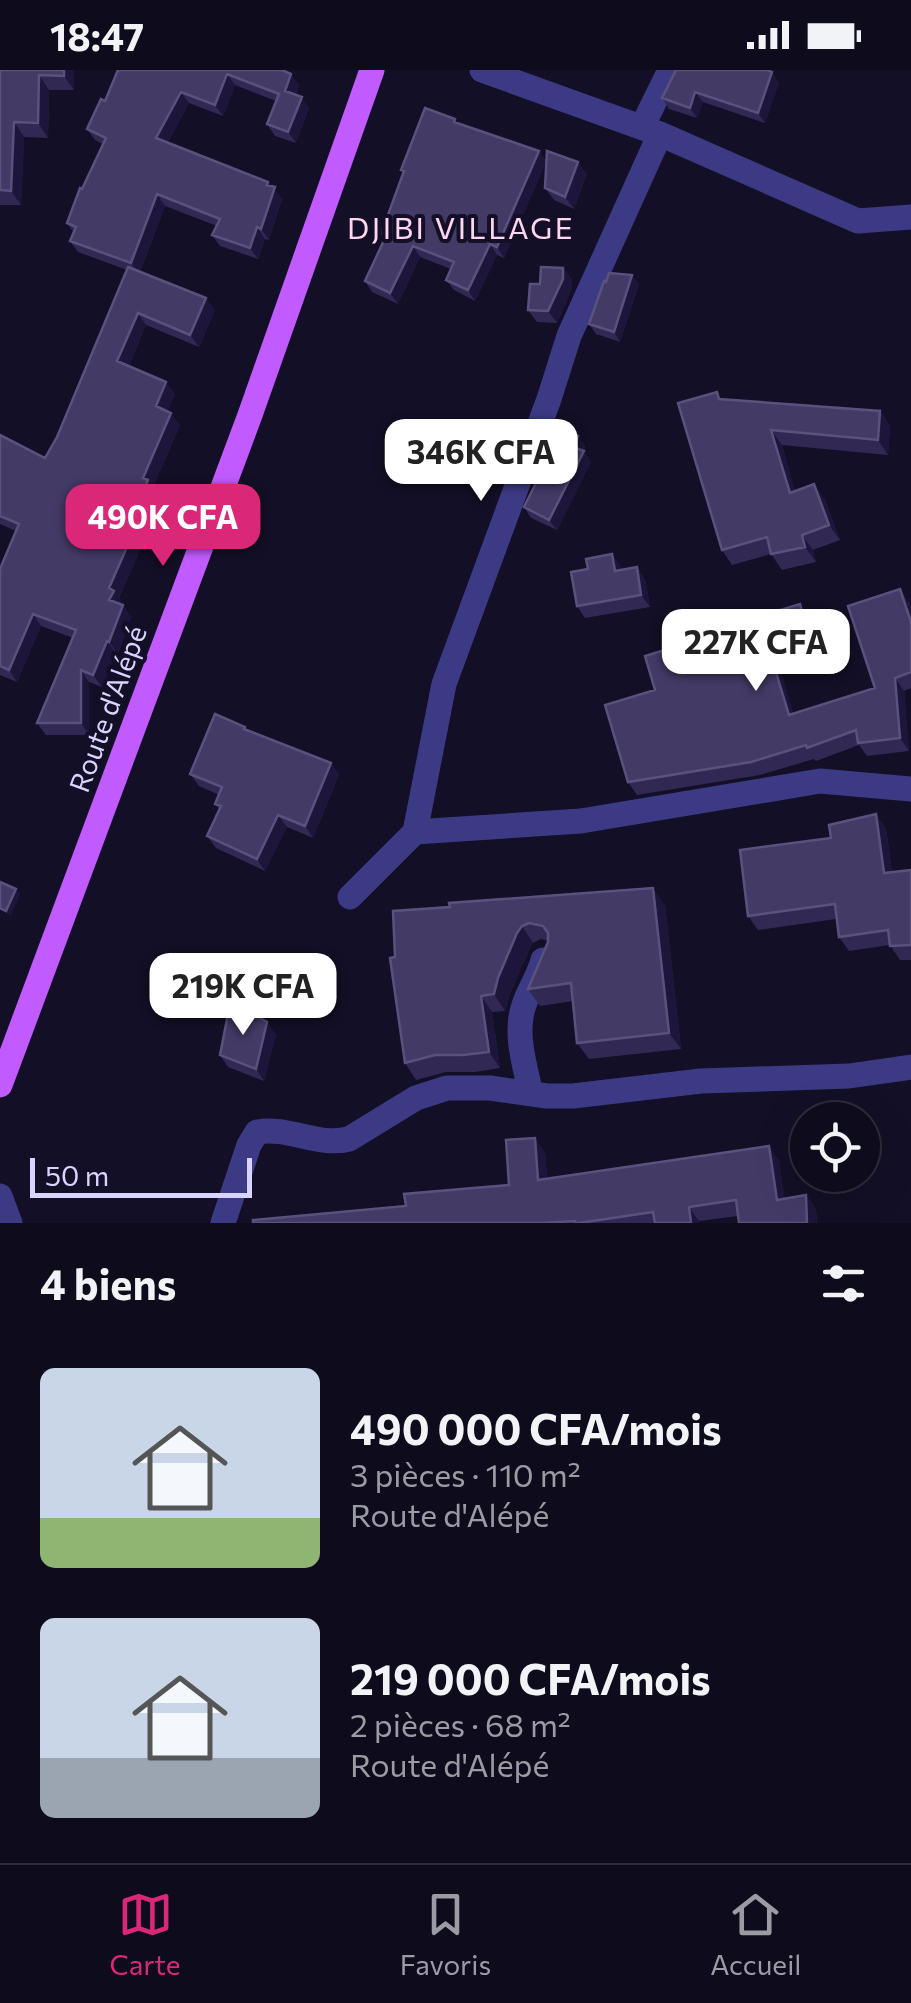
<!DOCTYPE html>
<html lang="fr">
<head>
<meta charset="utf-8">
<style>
	:root { --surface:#0e0b1c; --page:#1c1929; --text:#f1f3f6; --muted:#9b9ba3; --line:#2e2b3b; --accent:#db2777 }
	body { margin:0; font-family:Commissioner,sans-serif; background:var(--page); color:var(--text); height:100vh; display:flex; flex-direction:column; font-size:38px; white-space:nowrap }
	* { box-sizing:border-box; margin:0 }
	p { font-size:32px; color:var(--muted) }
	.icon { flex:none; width:55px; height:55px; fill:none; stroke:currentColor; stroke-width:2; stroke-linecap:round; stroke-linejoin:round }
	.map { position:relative; height:1153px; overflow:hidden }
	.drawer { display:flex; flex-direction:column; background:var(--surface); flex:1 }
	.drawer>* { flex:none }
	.tools { position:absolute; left:790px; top:1032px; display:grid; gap:20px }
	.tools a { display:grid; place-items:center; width:90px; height:90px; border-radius:50%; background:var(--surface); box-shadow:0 10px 40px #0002,0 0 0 2px var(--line); font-size:50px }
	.scale { position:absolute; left:30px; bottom:25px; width:222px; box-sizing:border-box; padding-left:10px; border:5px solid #d9d4ff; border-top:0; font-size:28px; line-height:35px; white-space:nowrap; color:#d9d4ff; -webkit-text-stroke:8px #130f26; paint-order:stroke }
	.price { position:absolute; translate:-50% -85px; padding:0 22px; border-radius:20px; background:#fff; color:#222; font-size:32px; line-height:65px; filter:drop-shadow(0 2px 5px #0008) }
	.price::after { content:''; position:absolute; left:50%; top:60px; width:30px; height:22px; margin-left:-15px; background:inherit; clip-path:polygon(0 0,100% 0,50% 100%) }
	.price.selected { background:var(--accent); color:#fff }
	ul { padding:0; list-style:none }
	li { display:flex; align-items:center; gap:30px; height:250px; padding:0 40px }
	li span { display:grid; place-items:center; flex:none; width:280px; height:200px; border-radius:15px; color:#555 }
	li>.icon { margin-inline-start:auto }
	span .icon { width:120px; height:120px; fill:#fffc; stroke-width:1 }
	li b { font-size:42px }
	h2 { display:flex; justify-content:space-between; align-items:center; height:120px; padding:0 40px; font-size:42px }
	.status { display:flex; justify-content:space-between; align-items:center; height:70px; padding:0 50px; background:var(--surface); direction:ltr }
	.status svg { height:28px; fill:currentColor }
	.tabs { display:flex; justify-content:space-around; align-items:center; height:140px; border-top:2px solid var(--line); background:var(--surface); font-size:28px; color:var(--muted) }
	.tabs a { display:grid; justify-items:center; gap:5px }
	.tabs .selected { color:var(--accent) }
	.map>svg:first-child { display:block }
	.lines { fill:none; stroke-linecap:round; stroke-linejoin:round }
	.minor { stroke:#3d3a85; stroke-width:25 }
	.major { stroke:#c25bff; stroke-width:25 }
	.wall { fill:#312854 }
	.shaded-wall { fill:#1d163a }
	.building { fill:#433a66; stroke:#5a527e; stroke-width:2.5 }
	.labels { text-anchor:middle; stroke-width:8; stroke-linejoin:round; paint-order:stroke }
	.street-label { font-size:28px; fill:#d9d4ff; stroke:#130f26 }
	.neighbourhood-label { font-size:30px; letter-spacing:2.5px; fill:#ffd6f0; stroke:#130f26 }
</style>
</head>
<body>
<div class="status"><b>18:47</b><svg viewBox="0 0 49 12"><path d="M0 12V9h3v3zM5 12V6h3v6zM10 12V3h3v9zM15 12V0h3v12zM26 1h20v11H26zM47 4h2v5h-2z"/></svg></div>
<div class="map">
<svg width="911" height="1153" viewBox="0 0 911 1153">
	<rect width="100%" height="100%" fill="#130f26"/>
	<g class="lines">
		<path class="minor" d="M 482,0 L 660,64 L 858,151 L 911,147
			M 642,57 L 670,0
			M 415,762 L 581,751 L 820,711 L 911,719
			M 350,827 L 415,762 L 444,614 L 549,329 L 569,266 L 660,64
			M 531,1024 C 525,996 514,963 524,935 C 529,919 539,906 543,890
			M 0,1126 L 10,1153
			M 223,1153 L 249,1075 L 257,1062 C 289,1056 317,1077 349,1069 L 416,1028 L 447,1018 L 490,1018 L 547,1026 L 573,1026 L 701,1011 L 849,1006 L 911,997"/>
		<path class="major" d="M 0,1015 L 250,345 L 372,0"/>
	</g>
	<path class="wall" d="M 0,0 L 74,0 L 74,20 L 49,20 L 48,68 L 24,67 L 21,135 L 0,135 Z
		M 118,0 L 286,0 L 285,2 L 299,15 L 296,25 L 309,38 L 296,73 L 275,66 L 267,54 L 276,31 L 235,15 L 223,46 L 189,33 L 168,72 L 271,116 L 282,129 L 269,170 L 265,169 L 258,189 L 220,176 L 212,165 L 217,156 L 165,136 L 140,202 L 215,240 L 199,277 L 146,255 L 129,296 L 175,324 L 167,341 L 180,355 L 153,417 L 157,422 L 136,475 L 140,480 L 119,528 L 121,534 L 131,547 L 118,584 L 116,583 L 102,617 L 89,612 L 89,665 L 46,665 L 37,653 L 73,568 L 41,556 L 17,612 L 0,605 L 0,499 L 16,461 L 0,454 L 0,365 L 45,388 L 57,367 L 127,200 L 78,182 L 70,171 L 74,163 L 67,153 L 103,74 L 95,70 L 87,59 L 105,31 Z
		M 674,5 L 779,12 L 765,53 L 703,32 L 697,48 L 669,39 L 662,28 Z
		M 455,49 L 458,54 L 539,81 L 546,92 L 504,188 L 497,185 L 475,231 L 454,220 L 446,210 L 451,199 L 420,187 L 398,234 L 372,222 L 365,211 L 385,170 L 381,164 L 403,103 L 401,100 Z
		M 587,104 L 574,139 L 554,130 L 545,118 Z
		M 563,198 L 572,210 L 571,221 L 557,253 L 537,252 L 528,240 L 540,214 Z
		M 639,214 L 620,272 L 596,264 L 589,254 Z
		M 722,329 L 880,341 L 890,356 L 888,385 L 782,375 L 795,421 L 825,430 L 840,470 L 813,480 L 816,492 L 782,500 L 771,484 L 732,495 L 722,480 Z
		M 585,376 L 584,381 L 591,392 L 557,460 L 531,448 L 524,437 L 545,396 L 542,395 L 535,384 Z
		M 621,496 L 621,499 L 645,509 L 650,537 L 585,548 L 577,536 Z
		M 909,532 L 911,538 L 911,618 L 904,621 L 909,681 L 867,686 L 859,675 L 816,691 L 814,689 L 760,705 L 637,725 L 628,712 L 809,547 L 821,590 L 781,602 L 793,644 L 875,618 Z
		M 245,657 L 247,661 L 331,693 L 339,705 L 313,768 L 287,757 L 265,801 L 216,778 L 207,766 L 220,740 L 215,734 L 219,725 L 199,716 L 190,704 Z
		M 886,758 L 892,802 L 911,800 L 911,890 L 900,890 L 890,875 L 849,881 L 839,867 L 836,849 L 758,860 L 748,846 L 831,768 Z
		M 665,835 L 681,979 L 589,989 L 577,973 L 573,931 L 540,936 L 528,919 L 548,871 L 541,869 L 533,873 L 529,880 L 510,924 L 505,941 L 492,942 L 500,998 L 475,1002 L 446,1002 L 416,1010 L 405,993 L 395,887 L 393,841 Z
		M 276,964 L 264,1011 L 228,997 L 220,985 Z
		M 545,1082 L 547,1108 L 779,1090 L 784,1129 L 806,1125 L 816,1139 L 817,1153 L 739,1153 L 738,1146 L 699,1151 L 699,1153 L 253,1153 L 406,1136 L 509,1115 Z"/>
	<path class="shaded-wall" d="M 64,0 L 74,0 L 74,20 L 64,6 Z
		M 772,2 L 779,12 L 765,53 L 758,43 Z
		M 227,4 L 235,15 L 223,46 L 215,35 Z
		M 291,4 L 299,15 L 293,32 L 285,21 Z
		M 39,5 L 49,20 L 48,68 L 38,53 Z
		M 181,22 L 189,33 L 164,79 L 156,68 Z
		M 695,22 L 703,32 L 697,48 L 690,38 Z
		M 302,27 L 309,38 L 296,73 L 288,62 Z
		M 14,52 L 24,67 L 21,135 L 11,121 Z
		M 539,81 L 546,92 L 504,188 L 497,177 Z
		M 578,92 L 587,104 L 574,139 L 565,127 Z
		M 268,112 L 282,129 L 269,170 L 261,159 Z
		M 157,124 L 165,136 L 139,204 L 131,193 Z
		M 257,157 L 265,169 L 258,189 L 250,178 Z
		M 490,174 L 497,185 L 475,231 L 468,220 Z
		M 413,176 L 420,187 L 398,234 L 390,223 Z
		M 563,198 L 572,210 L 571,221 L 557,253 L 548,241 Z
		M 632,205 L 639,214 L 620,272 L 614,262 Z
		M 206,228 L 215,240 L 199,277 L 190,265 Z
		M 138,243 L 146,255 L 126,303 L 117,291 Z
		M 166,312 L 175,324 L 165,348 L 156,336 Z
		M 880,341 L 890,356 L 888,385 L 878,370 Z
		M 171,343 L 180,355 L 153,417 L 157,422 L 136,475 L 140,480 L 119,528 L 122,533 L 117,542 L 109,530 L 109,518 L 143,408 Z
		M 771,360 L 782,375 L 800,438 L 790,423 Z
		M 578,366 L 585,376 L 582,383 L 584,381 L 591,392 L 557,460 L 549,450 Z
		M 814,414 L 825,430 L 840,470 L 829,455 Z
		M 802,465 L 813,480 L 816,492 L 805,477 Z
		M 612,484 L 621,496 L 624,513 L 615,501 Z
		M 637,497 L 645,509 L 650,537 L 641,525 Z
		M 900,519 L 909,532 L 911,538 L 911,552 Z
		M 800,534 L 809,547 L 821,590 L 812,577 Z
		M 123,535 L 131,547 L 118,584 L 109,572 Z
		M 33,544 L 41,556 L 17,612 L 9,600 Z
		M 107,571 L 116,583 L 102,617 L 93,605 Z
		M 772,589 L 781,602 L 798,658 L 789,645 Z
		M 81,600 L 89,612 L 89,665 L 81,653 Z
		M 895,608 L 904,621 L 909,681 L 900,668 Z
		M 331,693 L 339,705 L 313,768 L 305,756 Z
		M 876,744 L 886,758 L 894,817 L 884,803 Z
		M 278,745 L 287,757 L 265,801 L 257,789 Z
		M 653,818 L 665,835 L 681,979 L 669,963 Z
		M 16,819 L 20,825 L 10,847 L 6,841 Z
		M 522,856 L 533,873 L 529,880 L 510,924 L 505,941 L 494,924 L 498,908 L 517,863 Z
		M 481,926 L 492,942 L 500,998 L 489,982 Z
		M 267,952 L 276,964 L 264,1011 L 256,999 Z
		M 535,1068 L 545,1082 L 548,1124 L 538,1110 Z
		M 769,1076 L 779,1090 L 787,1144 L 777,1130 Z
		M 806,1125 L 816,1139 L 817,1153 L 807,1153 Z
		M 689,1137 L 699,1151 L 699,1153 L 691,1153 Z"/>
	<path class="building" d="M 0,0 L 64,0 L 64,6 L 39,5 L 38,53 L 14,52 L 11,121 L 0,120 Z
		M 118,0 L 282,0 L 291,4 L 285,21 L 302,27 L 288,62 L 267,54 L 279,24 L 227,4 L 215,35 L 181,22 L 156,68 L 268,112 L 267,115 L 275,117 L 261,159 L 257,157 L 250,178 L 212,165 L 220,149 L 157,124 L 131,193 L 70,171 L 76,157 L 67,153 L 80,118 L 82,119 L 106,68 L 87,59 L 101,29 L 105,31 Z
		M 676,0 L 767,0 L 772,2 L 758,43 L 695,22 L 690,38 L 662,28 Z
		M 425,38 L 455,49 L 454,52 L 539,81 L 497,177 L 490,174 L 468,220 L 446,210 L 454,192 L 413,176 L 390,223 L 365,211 L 386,166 L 381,164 L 404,101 L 401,100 Z
		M 547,81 L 578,92 L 565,127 L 545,118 Z
		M 128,197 L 206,228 L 190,265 L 138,243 L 117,291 L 166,312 L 156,336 L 171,343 L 143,408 L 148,410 L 126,466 L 131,468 L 109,518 L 114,521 L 109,530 L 123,535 L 109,572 L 107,571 L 93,605 L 81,600 L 81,653 L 37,653 L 76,560 L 33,544 L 9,600 L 0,596 L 0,499 L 19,454 L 0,446 L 0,365 L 45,388 L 57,367 Z
		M 541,197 L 563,198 L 563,209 L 548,241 L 528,240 L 530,214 L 540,214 Z
		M 609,203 L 632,205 L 614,262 L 589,254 L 604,211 L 606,212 Z
		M 717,322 L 719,329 L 880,341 L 878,370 L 771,360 L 790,423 L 814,414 L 829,455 L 802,465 L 805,477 L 771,484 L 767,467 L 722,480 L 678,333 Z
		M 546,354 L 578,366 L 573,377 L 584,381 L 549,450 L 524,437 L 548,389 L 535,384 Z
		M 612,484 L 615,501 L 637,497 L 641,525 L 577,536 L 571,502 L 588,499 L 586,489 Z
		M 900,519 L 911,552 L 911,602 L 895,608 L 900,668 L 858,673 L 856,660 L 807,678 L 806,675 L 751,692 L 628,712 L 605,635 L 655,620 L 645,586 L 687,573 L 685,569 L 800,534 L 812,577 L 772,589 L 789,645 L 875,618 L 848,536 Z
		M 215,644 L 245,657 L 244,659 L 331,693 L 305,756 L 278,745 L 257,789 L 207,766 L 221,736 L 215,734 L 222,717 L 190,704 Z
		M 876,744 L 884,803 L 911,800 L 911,875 L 890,876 L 888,860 L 839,867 L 835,834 L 748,846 L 740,780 L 831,768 L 829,755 Z
		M 0,812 L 16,819 L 6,841 L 0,838 Z
		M 653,818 L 669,963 L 577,973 L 571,913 L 528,919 L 548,872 L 548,863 L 543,856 L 529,853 L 522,856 L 517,863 L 498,908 L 494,924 L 481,926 L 489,982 L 463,985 L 435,985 L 405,993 L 390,888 L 395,887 L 393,841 L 450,837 L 449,833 Z
		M 229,939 L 247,941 L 267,952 L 256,999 L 220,985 Z
		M 535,1068 L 538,1110 L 769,1076 L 777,1130 L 806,1125 L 807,1153 L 739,1153 L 736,1130 L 689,1137 L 691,1153 L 655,1153 L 653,1142 L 579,1153 L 575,1153 L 575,1151 L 541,1153 L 253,1153 L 253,1150 L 406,1136 L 404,1124 L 509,1115 L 506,1070 Z"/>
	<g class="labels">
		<g class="street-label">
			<text transform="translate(108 639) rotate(-70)" y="10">Route d'Alépé</text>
		</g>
		<g class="neighbourhood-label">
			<text x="461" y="169">DJIBI VILLAGE</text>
		</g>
	</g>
</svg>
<div class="tools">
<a><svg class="icon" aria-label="locate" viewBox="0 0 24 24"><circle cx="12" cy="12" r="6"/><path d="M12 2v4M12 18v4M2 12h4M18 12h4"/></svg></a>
</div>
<div class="scale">50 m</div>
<b class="price" style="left:481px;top:434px">346K CFA</b>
<b class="price selected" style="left:163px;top:499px">490K CFA</b>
<b class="price" style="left:756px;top:624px">227K CFA</b>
<b class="price" style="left:243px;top:968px">219K CFA</b>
</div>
<section class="drawer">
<h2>4 biens<svg class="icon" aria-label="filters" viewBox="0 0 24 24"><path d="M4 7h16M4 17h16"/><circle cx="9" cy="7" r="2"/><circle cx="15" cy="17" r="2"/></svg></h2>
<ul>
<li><span style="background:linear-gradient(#c9d6e8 75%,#8fb573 0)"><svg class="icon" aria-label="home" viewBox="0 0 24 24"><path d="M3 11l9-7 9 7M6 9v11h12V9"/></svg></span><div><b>490 000 CFA/mois</b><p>3 pièces · 110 m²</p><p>Route d'Alépé</p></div></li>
<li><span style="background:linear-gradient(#c9d6e8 70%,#9aa5b1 0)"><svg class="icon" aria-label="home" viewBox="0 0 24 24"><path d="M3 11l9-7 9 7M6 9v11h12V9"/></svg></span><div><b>219 000 CFA/mois</b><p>2 pièces · 68 m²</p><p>Route d'Alépé</p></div></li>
</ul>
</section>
<nav class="tabs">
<a class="selected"><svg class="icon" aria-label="map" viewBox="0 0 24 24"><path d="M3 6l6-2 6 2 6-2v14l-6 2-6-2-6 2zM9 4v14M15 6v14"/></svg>Carte</a>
<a><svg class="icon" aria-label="saved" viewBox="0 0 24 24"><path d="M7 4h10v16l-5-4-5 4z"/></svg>Favoris</a>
<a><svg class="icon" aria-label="home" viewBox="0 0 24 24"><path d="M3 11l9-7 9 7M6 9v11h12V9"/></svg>Accueil</a>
</nav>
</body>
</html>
